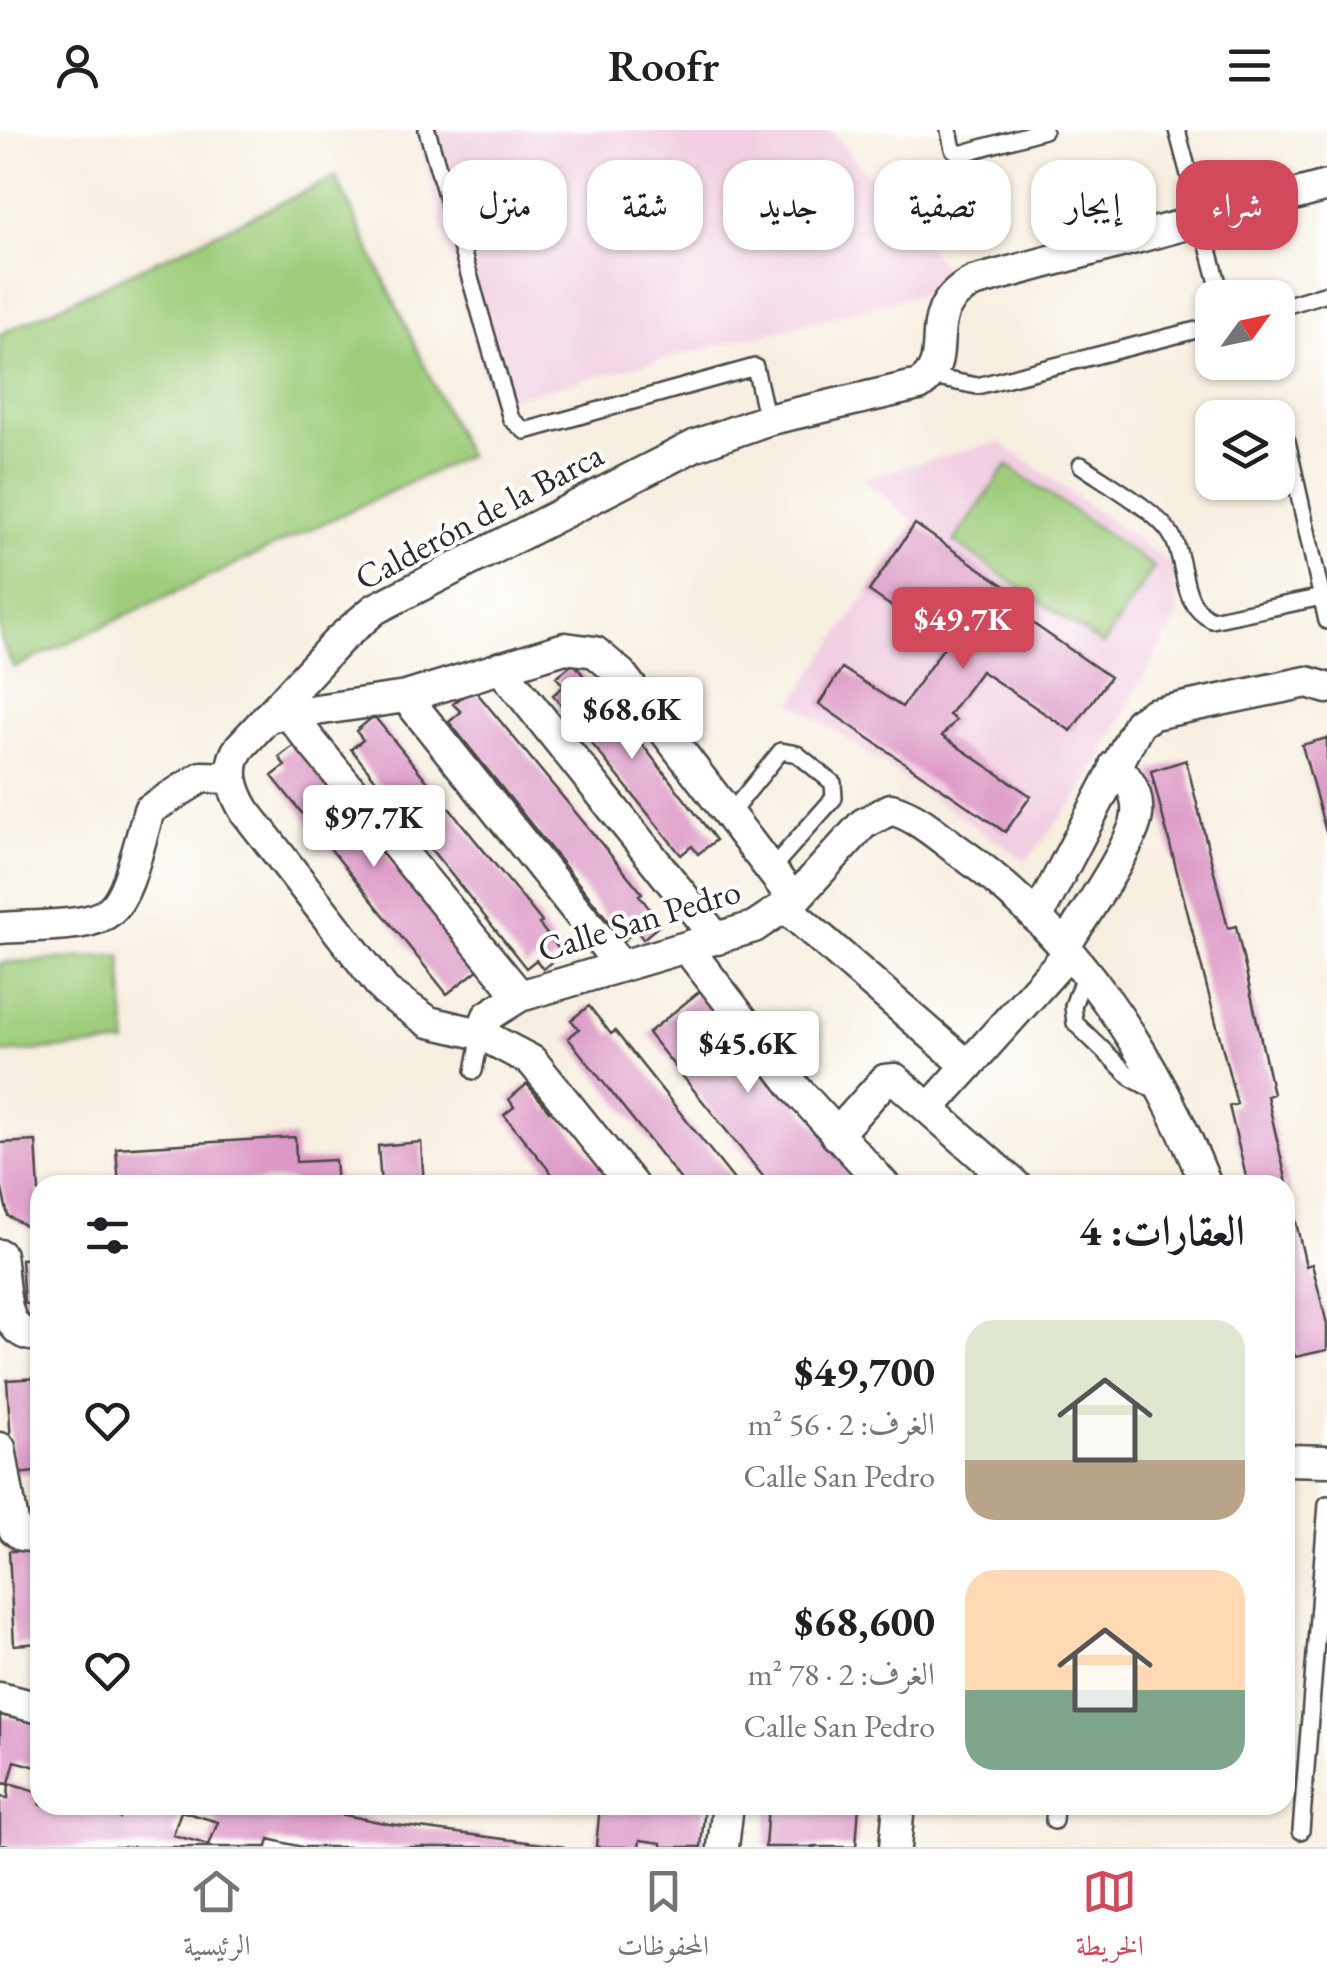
<!DOCTYPE html>
<html lang="ar">
<head>
<meta charset="utf-8">
<style>
	:root { --surface:#fff; --page:#f6f6f6; --text:#202124; --muted:#757577; --line:#e0e0e0; --accent:#d1495b }
	body { margin:0; font-family:"EB Garamond",Amiri,serif; background:var(--page); color:var(--text); direction:rtl; height:100vh; display:flex; flex-direction:column; font-size:38px; white-space:nowrap }
	* { box-sizing:border-box; margin:0 }
	p { font-size:32px; color:var(--muted) }
	.icon { flex:none; width:55px; height:55px; fill:none; stroke:currentColor; stroke-width:2; stroke-linecap:round; stroke-linejoin:round }
	.map { position:relative; flex:1; overflow:hidden; direction:ltr }
	.details { position:absolute; left:30px; top:1045px; width:1265px; height:640px; display:flex; flex-direction:column; background:var(--surface); border-radius:30px; box-shadow:0 2px 8px #0004; direction:rtl }
	.details>* { flex:none }
	.banner { position:absolute; left:30px; top:30px; width:1268px; height:90px; direction:rtl; display:flex; gap:20px }
	.needle { width:65px; rotate:57deg }
	.tools { position:absolute; left:1195px; top:150px; display:grid; gap:20px }
	.tools a { display:grid; place-items:center; width:100px; height:100px; border-radius:20px; background:var(--surface); box-shadow:0 2px 8px #0004; font-size:50px }
	.price { position:absolute; translate:-50% -85px; padding:0 22px; border-radius:10px; background:#fff; color:#222; font-size:32px; line-height:65px; filter:drop-shadow(0 2px 5px #0008) }
	.price::after { content:''; position:absolute; left:50%; top:60px; width:30px; height:22px; margin-left:-15px; background:inherit; clip-path:polygon(0 0,100% 0,50% 100%) }
	.price.selected { background:var(--accent); color:#fff }
	ul { padding:0; list-style:none }
	li { display:flex; align-items:center; gap:30px; height:250px; padding:0 50px }
	li span { display:grid; place-items:center; flex:none; width:280px; height:200px; border-radius:30px; color:#555 }
	li>.icon { margin-inline-start:auto }
	span .icon { width:120px; height:120px; fill:#fffc; stroke-width:1 }
	li b { font-size:42px }
	h2 { display:flex; justify-content:space-between; align-items:center; height:120px; padding:0 50px; font-size:42px }
	.tag { padding:0 35px; border-radius:30px; background:var(--surface); box-shadow:0 2px 8px #0004; font-size:35px; line-height:90px }
	.tag.selected { background:var(--accent); color:#fff }
	header { display:flex; justify-content:space-between; align-items:center; height:130px; padding:0 50px; background:var(--surface); font-size:45px; font-weight:600 }
	.dock { display:flex; justify-content:space-around; align-items:center; height:140px; border-top:2px solid var(--line); background:var(--surface); font-size:28px; color:var(--muted) }
	.dock a { display:grid; justify-items:center; gap:5px }
	.dock .selected { color:var(--accent) }
	.map>svg:first-child { display:block }
	.built { fill:#f2cfe2 }
	.green { fill:#9fcd7b; stroke:#657c53; stroke-width:2.5 }
	.building { fill:#dd99c6; fill-rule:evenodd }
	.lines { fill:none; stroke-linecap:round; stroke-linejoin:round }
	.lane-casing { stroke:#4a4846; stroke-width:20 }
	.street-casing { stroke:#4a4846; stroke-width:35 }
	.lane { stroke:#fff; stroke-width:15 }
	.street { stroke:#fff; stroke-width:30 }
	.labels { text-anchor:middle; stroke-width:8; stroke-linejoin:round; paint-order:stroke }
	.street-label { font-size:35px; fill:#2b2b2b; stroke:#fff }
</style>
</head>
<body>
<header><svg class="icon" aria-label="menu" viewBox="0 0 24 24"><path d="M4 6h16M4 12h16M4 18h16"/></svg>Roofr<svg class="icon" aria-label="person" viewBox="0 0 24 24"><circle cx="12" cy="8" r="4"/><path d="M4 21q1-7 8-7t8 7"/></svg></header>
<div class="map">
<svg width="1327" height="1717" viewBox="0 0 1327 1717">
	<rect width="100%" height="100%" fill="#fff"/>
	<filter id="ink" filterUnits="userSpaceOnUse"><feTurbulence type="fractalNoise" baseFrequency=".01" numOctaves="2"/><feDisplacementMap in="SourceGraphic" scale="20" xChannelSelector="R" yChannelSelector="G"/><feConvolveMatrix kernelMatrix="1 2 1 2 8 2 1 2 1" color-interpolation-filters="sRGB"/></filter>
	<filter id="wash" filterUnits="userSpaceOnUse"><feTurbulence type="fractalNoise" baseFrequency=".0048" numOctaves="4" result="noise"/><feDisplacementMap in="SourceGraphic" scale="40" xChannelSelector="R" yChannelSelector="G"/><feGaussianBlur stdDeviation="2.25" result="paint"/><feColorMatrix in="noise" values="0 0 0 0 0 0 0 0 0 0 0 0 0 0 0 0 0 1.4 0 .05"/><feComposite in="paint" operator="in"/></filter>
	<g filter="url(#wash)">
		<rect width="100%" height="100%" fill="#f7efe0"/>
		<path class="built" d="M 416,0 L 831,0 L 959,154 L 491,273 Z
			M 1000,312 L 1173,436 L 1178,484 L 1082,661 L 1026,731 L 793,572 L 915,394 L 862,348 Z"/>
		<path class="green" d="M 336,47 L 467,326 L 14,538 L 0,509 L 0,204 Z
			M 1007,335 L 1154,437 L 1103,515 L 954,412 Z
			M 121,825 L 127,914 L 0,923 L 0,833 Z"/>
		<g id="blocks">
			<path class="building" d="M 915,394 L 1024,469 L 1015,481 L 1110,547 L 1071,601 L 981,541 L 949,585 L 956,590 L 942,606 L 1031,666 L 1005,702 L 819,574 L 842,538 L 902,577 L 946,514 L 869,461 Z
				M 574,533 L 594,560 L 598,557 L 716,710 L 698,724 L 692,716 L 681,725 L 553,565 L 564,556 L 556,547 Z
				M 473,558 L 642,763 L 639,765 L 661,794 L 643,809 L 636,800 L 624,810 L 449,592 L 461,582 L 453,574 Z
				M 374,586 L 542,792 L 539,794 L 562,823 L 543,839 L 536,830 L 526,838 L 351,619 L 363,610 L 356,601 Z
				M 1327,608 L 1327,702 L 1326,702 L 1302,615 Z
				M 297,613 L 479,839 L 447,864 L 272,646 L 285,636 L 279,627 Z
				M 1186,630 L 1228,798 L 1236,796 L 1273,964 L 1267,966 L 1306,1136 L 1312,1134 L 1327,1194 L 1327,1220 L 1295,1227 L 1285,1186 L 1285,1055 L 1248,1055 L 1229,976 L 1237,974 L 1151,641 Z
				M 705,857 L 856,1045 L 844,1055 L 770,1055 L 648,903 Z
				M 589,876 L 611,904 L 615,901 L 738,1055 L 685,1055 L 568,908 L 579,899 L 571,890 Z
				M 527,954 L 549,981 L 553,978 L 615,1055 L 561,1055 L 504,985 L 514,977 L 509,969 Z
				M 295,1007 L 296,1032 L 335,1030 L 337,1055 L 292,1055 L 292,1050 L 119,1055 L 116,1018 Z
				M 36,1011 L 40,1078 L 40,1104 L 8,1086 L 0,1051 L 0,1013 Z
				M 421,1012 L 424,1055 L 381,1055 L 378,1016 Z
				M 40,1128 L 40,1173 L 24,1174 L 21,1129 Z
				M 40,1248 L 40,1355 L 37,1355 L 36,1342 L 13,1344 L 7,1250 Z
				M 40,1420 L 40,1513 L 14,1515 L 9,1421 Z
				M 0,1585 L 40,1594 L 40,1638 L 15,1631 L 9,1653 L 0,1654 Z
				M 38,1650 L 40,1675 L 83,1675 L 120,1688 L 122,1675 L 296,1675 L 389,1694 L 565,1717 L 302,1717 L 269,1709 L 267,1717 L 14,1717 L 0,1713 L 0,1667 L 8,1668 L 9,1653 L 36,1661 ZM 181,1681 L 218,1692 L 209,1715 L 173,1705 Z
				M 600,1675 L 705,1675 L 701,1717 L 662,1717 L 662,1713 L 640,1710 L 639,1717 L 596,1717 Z
				M 768,1675 L 859,1675 L 856,1717 L 765,1717 Z"/>
		</g>
	</g>
	<g filter="url(#ink)">
		<use href="#blocks" fill-opacity="0" stroke="#4a4846" stroke-width="2.5"/>
		<g class="lines">
			<g class="lane-casing">
				<path id="lane" d="M 427,0 L 511,289 L 525,301 L 755,237 L 767,290
					M 949,0 L 953,19 L 960,24 L 1044,0
					M 1177,0 L 1222,168
					M 1278,178 L 1327,163
					M 932,247 L 977,256 L 1212,196
					M 1287,311 L 1327,491
					M 1081,335 C 1105,352 1161,383 1173,408 C 1188,437 1179,474 1212,490 L 1322,467
					M 729,685 L 781,621 L 797,624 L 833,653 L 834,668 L 771,739
					M 1085,843 L 1073,876 L 1075,893 L 1133,949 L 1157,962
					M 474,941 L 481,904
					M 1054,1691 L 1055,1675
					M 1301,1701 L 1327,1374"/>
			</g>
			<g class="street-casing">
				<path id="street" d="M 500,537 L 717,809
					M 406,567 L 621,836
					M 267,587 L 406,567 L 565,518 L 595,522 L 621,544 L 794,770
					M 291,587 L 520,866
					M 785,777 L 968,936
					M 1037,788 L 1139,593 L 1153,584 L 1307,552 L 1327,558
					M 0,798 C 124,791 115,802 149,680 L 202,647 L 232,648
					M 687,818 L 797,960 L 884,1055
					M 1064,818 C 1081,789 1134,714 1137,685 C 1139,664 1129,649 1115,635
					M 481,904 L 488,886 L 520,866 L 754,797 L 794,770 L 863,694 L 891,679 C 916,686 936,704 956,719 C 1073,801 1154,924 1206,1055
					M 929,979 L 1069,823
					M 836,1005 L 885,950 L 895,949 L 1015,1055
					M 632,1055 L 532,931 L 481,904 L 429,892 L 385,861 L 245,681 C 233,661 225,638 240,617 L 339,510 L 375,479 L 696,315 L 767,290 L 919,255 C 959,229 914,183 973,152 L 1327,56
					M 0,1125 C 5,1153 0,1210 40,1205
					M 0,1318 L 14,1399 L 22,1405 L 40,1407
					M 1285,1330 L 1327,1331
					M 0,1568 L 40,1578
					M 723,1717 L 728,1675
					M 895,1717 L 899,1675"/>
			</g>
			<use href="#lane" class="lane"/>
			<use href="#street" class="street"/>
		</g>
	</g>
	<g class="labels">
		<g class="street-label">
			<text transform="translate(479 386) rotate(-28)" y="12">Calderón de la Barca</text>
			<text transform="translate(639 790) rotate(-17)" y="12">Calle San Pedro</text>
		</g>
	</g>
</svg>
<div class="tools">
<a><svg class="needle" viewBox="-14 -14 28 28"><path d="M0-13l5 13h-10z" fill="#e53935"/><path d="M0 13l5-13h-10z" fill="#757577"/></svg></a>
<a><svg class="icon" aria-label="layers" viewBox="0 0 24 24"><path d="M12 4l9 5-9 5-9-5zM3 14l9 5 9-5"/></svg></a>
</div>
<b class="price selected" style="left:963px;top:542px">$49.7K</b>
<b class="price" style="left:632px;top:632px">$68.6K</b>
<b class="price" style="left:374px;top:740px">$97.7K</b>
<b class="price" style="left:748px;top:966px">$45.6K</b>
<div class="banner">
<a class="tag selected">شراء</a>
<a class="tag">إيجار</a>
<a class="tag">تصفية</a>
<a class="tag">جديد</a>
<a class="tag">شقة</a>
<a class="tag">منزل</a>
</div>
<section class="details">
<h2>العقارات: 4<svg class="icon" aria-label="filters" viewBox="0 0 24 24"><path d="M4 7h16M4 17h16"/><circle cx="9" cy="7" r="2"/><circle cx="15" cy="17" r="2"/></svg></h2>
<ul>
<li><span style="background:linear-gradient(#dfe7d0 70%,#b9a48a 0)"><svg class="icon" aria-label="home" viewBox="0 0 24 24"><path d="M3 11l9-7 9 7M6 9v11h12V9"/></svg></span><div><b>$49,700</b><p>الغرف: 2 · 56 m²</p><p>Calle San Pedro</p></div><svg class="icon" aria-label="heart" viewBox="0 0 24 24"><path d="M12 20l-8-8c-3-5 5-10 8-4 3-6 11-1 8 4z"/></svg></li>
<li><span style="background:linear-gradient(#ffd9b3 60%,#7fa58c 0)"><svg class="icon" aria-label="home" viewBox="0 0 24 24"><path d="M3 11l9-7 9 7M6 9v11h12V9"/></svg></span><div><b>$68,600</b><p>الغرف: 2 · 78 m²</p><p>Calle San Pedro</p></div><svg class="icon" aria-label="heart" viewBox="0 0 24 24"><path d="M12 20l-8-8c-3-5 5-10 8-4 3-6 11-1 8 4z"/></svg></li>
</ul>
</section>
</div>
<nav class="dock">
<a class="selected"><svg class="icon" aria-label="map" viewBox="0 0 24 24"><path d="M3 6l6-2 6 2 6-2v14l-6 2-6-2-6 2zM9 4v14M15 6v14"/></svg>الخريطة</a>
<a><svg class="icon" aria-label="saved" viewBox="0 0 24 24"><path d="M7 4h10v16l-5-4-5 4z"/></svg>المحفوظات</a>
<a><svg class="icon" aria-label="home" viewBox="0 0 24 24"><path d="M3 11l9-7 9 7M6 9v11h12V9"/></svg>الرئيسية</a>
</nav>
</body>
</html>
